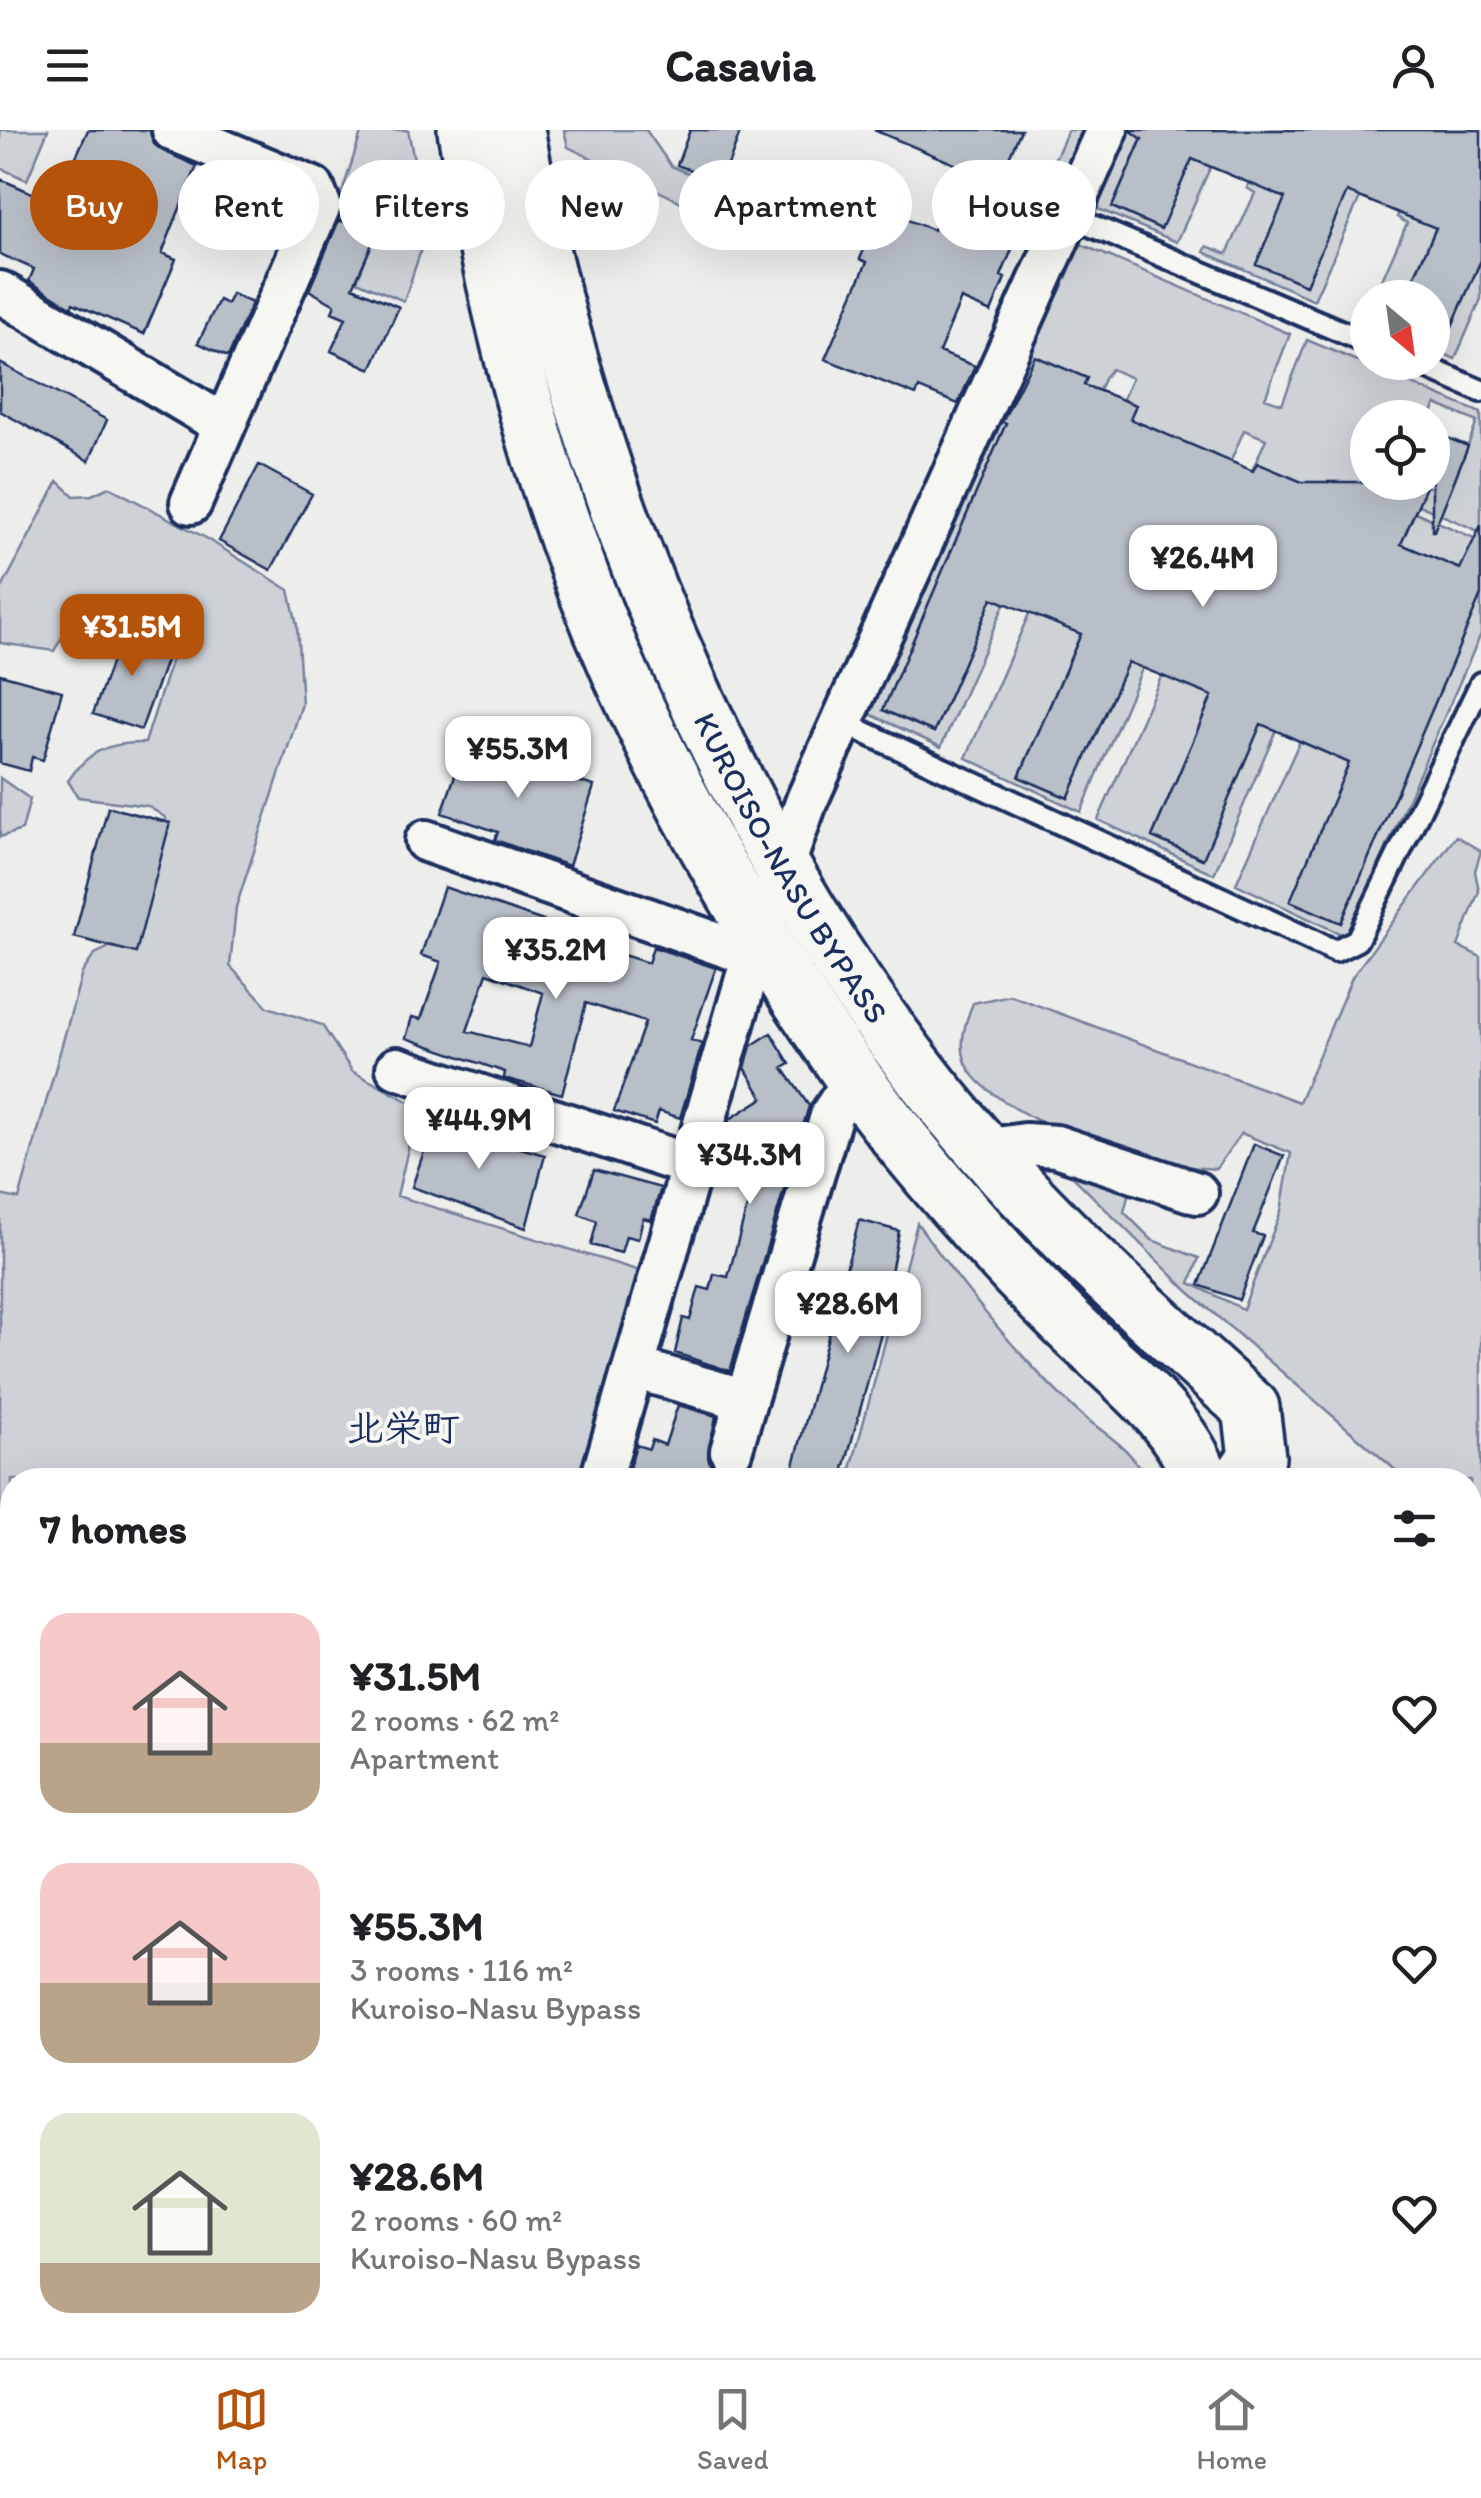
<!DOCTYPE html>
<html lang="en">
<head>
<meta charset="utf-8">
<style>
	:root { --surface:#fff; --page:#f2f2f2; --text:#202124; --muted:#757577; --line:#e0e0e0; --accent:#b45309 }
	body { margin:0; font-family:Itim,"Klee One",sans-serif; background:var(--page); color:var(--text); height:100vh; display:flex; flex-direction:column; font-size:38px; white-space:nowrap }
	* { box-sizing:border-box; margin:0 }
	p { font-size:32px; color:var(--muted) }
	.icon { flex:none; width:55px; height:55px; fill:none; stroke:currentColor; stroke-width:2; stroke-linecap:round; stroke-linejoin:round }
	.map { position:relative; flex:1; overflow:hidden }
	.panel { position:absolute; left:0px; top:1338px; width:1482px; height:892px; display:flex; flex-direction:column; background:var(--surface); border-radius:40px 40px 0 0; box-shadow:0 10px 40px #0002 }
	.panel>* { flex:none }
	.hud { position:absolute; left:30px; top:30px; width:1422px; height:90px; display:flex; gap:20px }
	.needle { width:65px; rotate:151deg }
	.buttons { position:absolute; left:1350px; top:150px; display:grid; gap:20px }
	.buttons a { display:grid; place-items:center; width:100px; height:100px; border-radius:50%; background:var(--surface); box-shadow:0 10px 40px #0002; font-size:50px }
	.price { position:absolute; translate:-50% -85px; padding:0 22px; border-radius:20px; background:#fff; color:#222; font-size:32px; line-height:65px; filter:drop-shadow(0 2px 5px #0008) }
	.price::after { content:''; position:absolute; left:50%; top:60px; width:30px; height:22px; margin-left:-15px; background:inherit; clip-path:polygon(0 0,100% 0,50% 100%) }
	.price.selected { background:var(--accent); color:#fff }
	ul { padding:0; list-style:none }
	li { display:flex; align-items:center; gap:30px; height:250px; padding:0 40px }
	li span { display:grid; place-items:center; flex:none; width:280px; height:200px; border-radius:30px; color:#555 }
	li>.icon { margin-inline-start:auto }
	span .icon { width:120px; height:120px; fill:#fffc; stroke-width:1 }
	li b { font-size:42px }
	h2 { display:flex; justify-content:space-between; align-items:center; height:120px; padding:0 40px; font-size:42px }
	.tag { padding:0 35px; border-radius:45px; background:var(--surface); box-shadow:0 10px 40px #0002; font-size:35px; line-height:90px }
	.tag.selected { background:var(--accent); color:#fff }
	header { display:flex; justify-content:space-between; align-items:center; height:130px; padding:0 40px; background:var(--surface); font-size:45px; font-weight:700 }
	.dock { display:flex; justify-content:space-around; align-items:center; height:140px; border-top:2px solid var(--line); background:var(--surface); font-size:28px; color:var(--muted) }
	.dock a { display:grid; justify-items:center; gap:5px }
	.dock .selected { color:var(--accent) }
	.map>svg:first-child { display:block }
	.green { fill:#ced2d7; stroke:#74809a; stroke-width:2.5; fill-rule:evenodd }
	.building { fill:#b9bfc8; stroke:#1b2f5e; stroke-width:2.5; fill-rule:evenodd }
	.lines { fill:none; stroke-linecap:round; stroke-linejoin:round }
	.service-casing { stroke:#1b2f5e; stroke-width:28 }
	.minor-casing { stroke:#1b2f5e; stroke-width:48 }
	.tertiary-casing { stroke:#1b2f5e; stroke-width:58 }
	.primary-casing { stroke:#1b2f5e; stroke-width:62 }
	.service { stroke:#f6f6f2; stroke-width:20 }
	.minor { stroke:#f6f6f2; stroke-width:40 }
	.tertiary { stroke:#f6f6f2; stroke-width:50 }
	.primary { stroke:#f6f6f2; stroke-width:55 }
	.labels { text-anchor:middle; stroke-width:8; stroke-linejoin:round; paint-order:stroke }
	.street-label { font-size:32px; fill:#1b2f5e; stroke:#f6f6f2 }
	.quarter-label { font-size:38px; font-weight:bold; fill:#1b2f5e; stroke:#f6f6f2 }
</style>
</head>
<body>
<header><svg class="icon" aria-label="menu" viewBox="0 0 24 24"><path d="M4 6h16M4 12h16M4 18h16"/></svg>Casavia<svg class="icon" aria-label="person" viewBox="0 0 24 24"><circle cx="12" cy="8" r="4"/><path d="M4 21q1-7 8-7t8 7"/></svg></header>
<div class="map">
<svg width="1481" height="2228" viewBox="0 0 1481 2228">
	<rect width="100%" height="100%" fill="#edeeec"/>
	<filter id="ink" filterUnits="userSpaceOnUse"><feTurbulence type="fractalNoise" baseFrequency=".01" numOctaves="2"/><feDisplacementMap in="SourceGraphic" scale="20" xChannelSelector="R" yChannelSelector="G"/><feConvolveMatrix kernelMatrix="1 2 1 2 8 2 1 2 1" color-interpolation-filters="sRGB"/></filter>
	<g filter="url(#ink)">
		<path class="green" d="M 0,0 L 48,0 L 27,50 L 0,38 Z
			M 362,0 L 408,0 L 428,99 L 404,171 L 357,151 L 375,105 L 334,88 Z
			M 564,0 L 646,0 L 671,36 L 717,55 L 706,84 L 568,17 Z
			M 1068,0 L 1088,0 L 1065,57 L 1042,46 L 1044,34 L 1056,27 Z
			M 1119,0 L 1145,0 L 1112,77 L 1161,98 L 1204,0 L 1227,0 L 1177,112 L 1096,78 L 1090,67 Z
			M 1272,0 L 1315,0 L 1257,133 L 1306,155 L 1374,0 L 1390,0 L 1314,170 L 1204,122 L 1207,116 L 1227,124 L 1255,63 L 1247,58 Z
			M 1435,0 L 1479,0 L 1405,167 L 1374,168 L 1407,93 L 1397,87 Z
			M 1071,110 L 1290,204 L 1265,268 L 1282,274 L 1307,210 L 1481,283 L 1481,402 L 1391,363 L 1415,352 L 1449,364 L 1477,292 L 1436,274 L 1430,287 L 1368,288 L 1368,352 L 1382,353 L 1214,744 L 1098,690 L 1266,309 L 1244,300 L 1081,682 L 966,628 L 1132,248 L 1111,239 L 1105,247 L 941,617 L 872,585 L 869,572 ZM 1035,227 L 1086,249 L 934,602 L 883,580 ZM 1167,306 L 1218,327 L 1068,668 L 1019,646 ZM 1303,354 L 1355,376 L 1202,729 L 1152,706 Z
			M 1481,130 L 1481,169 L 1455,229 L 1433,219 L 1446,211 Z
			M 58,351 L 74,366 L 92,365 L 109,357 L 206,408 L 289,460 L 297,495 L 302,574 L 236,777 L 230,836 L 268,877 L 322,895 L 352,941 L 418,977 L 397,1066 L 653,1145 L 591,1350 L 12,1350 L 12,1983 L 0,1981 L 0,1065 L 19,1069 L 82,843 L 95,824 L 136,804 L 166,688 L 148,676 L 78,667 L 68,651 C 88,621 108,612 145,613 L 175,519 C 156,496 99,473 72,494 C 65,500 59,513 54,521 L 0,513 L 0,462 Z
			M 1404,377 L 1481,411 L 1291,772 L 1341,792 L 1481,465 L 1481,504 L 1347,807 L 1236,754 Z
			M 0,648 L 30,669 L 22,700 L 0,707 Z
			M 1456,706 L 1481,721 L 1475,741 L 1479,761 L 1458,816 L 1481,827 L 1481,1411 L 1470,1402 L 1470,1350 L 1407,1350 L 1188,1161 L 1064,1038 L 1071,1035 L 1129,1062 L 1124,1082 L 1152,1110 L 1199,1128 L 1190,1153 L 1243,1179 L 1281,1081 L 1291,1023 L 1241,1003 L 1216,1039 C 1195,1037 1173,1037 1154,1033 C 1108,1024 984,977 966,933 C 958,913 966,890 973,873 L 1010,865 L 1299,972 L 1352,847 Z
			M 917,1093 C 964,1158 1017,1226 1077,1281 C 1103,1304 1131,1315 1146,1350 L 848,1350 Z
			M 1470,1528 L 1481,1534 L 1481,2228 L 1291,2228 L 1297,2218 L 1470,2218 Z
			M 0,2075 L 12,2077 L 12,2153 L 0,2151 Z
			M 156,2218 L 888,2218 L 887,2228 L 177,2228 Z
			M 1033,2218 L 1081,2218 L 1085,2228 L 1018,2228 Z"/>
		<path class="building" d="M 88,0 L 150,0 L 154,14 L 163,21 L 197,36 L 162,123 L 176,129 L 144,204 L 73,173 L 71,177 L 29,151 L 34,139 L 0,124 L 0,49 L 55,73 Z
			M 690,0 L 741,0 L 722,52 L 677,35 Z
			M 874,0 L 1021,0 L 990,70 L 1026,85 L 1001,146 L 1005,148 L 991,182 L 961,169 L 939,222 L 975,236 L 958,274 L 919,258 L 916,265 L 825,229 L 867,132 L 860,129 L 880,79 L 933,100 L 955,47 L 957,35 Z
			M 1130,0 L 1481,0 L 1481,130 L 1438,228 L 1432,225 L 1432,168 L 1405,168 L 1436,98 L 1347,62 L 1306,155 L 1256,134 L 1285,68 L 1192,29 L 1161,99 L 1112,77 L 1142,9 Z
			M 339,90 L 376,105 L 353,157 L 399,177 L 371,239 L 331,221 L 346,188 L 332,182 L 335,175 L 309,160 Z
			M 232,164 L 252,173 L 228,227 L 198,213 L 219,170 L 227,174 Z
			M 1035,226 L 1087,248 L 1084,255 L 1136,275 L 1130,289 L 1253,341 L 1257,333 L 1302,352 L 1428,352 L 1401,414 L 1460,439 L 1481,395 L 1481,465 L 1341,793 L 1290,771 L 1349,633 L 1261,594 L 1203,729 L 1152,707 L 1212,566 L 1128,532 L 1068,668 L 1019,647 L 1081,504 L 992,468 L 934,602 L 883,580 L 1006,293 L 1002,292 Z
			M 0,233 L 107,290 L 89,331 L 0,281 Z
			M 1432,302 L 1468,316 L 1434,401 L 1432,401 Z
			M 259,335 L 312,364 L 271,440 L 219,411 Z
			M 124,497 L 172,514 L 141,600 L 93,584 Z
			M 0,544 L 62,561 L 43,630 L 32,627 L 29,641 L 0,633 Z
			M 470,602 L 517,619 L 513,631 L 594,656 L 569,736 L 495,710 L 498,702 L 442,683 Z
			M 108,677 L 170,693 L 136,823 L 74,807 Z
			M 444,757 L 564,798 L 561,805 L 648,833 L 653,817 L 716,838 L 691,910 L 702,914 L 680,988 L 659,981 L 655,994 L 614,981 L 645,892 L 586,873 L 562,964 L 504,948 L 505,942 L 406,908 L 412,887 L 421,889 L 441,832 L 421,825 ZM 487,843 L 543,863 L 529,917 L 467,901 Z
			M 771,903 L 790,934 L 783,938 L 809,976 L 730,1241 L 675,1223 L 683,1188 L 690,1190 L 699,1157 L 710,1160 L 714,1144 L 728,1147 L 757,1040 L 728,996 L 730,989 L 763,968 L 745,938 L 751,916 Z
			M 436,985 L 481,1000 L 479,1006 L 545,1025 L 526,1098 L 412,1057 Z
			M 1254,1014 L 1284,1026 L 1253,1103 L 1263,1106 L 1239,1170 L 1199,1155 Z
			M 594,1040 L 661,1058 L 651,1090 L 643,1088 L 638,1109 L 626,1106 L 621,1123 L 591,1115 L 597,1091 L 579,1084 Z
			M 859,1090 L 899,1101 L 888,1158 L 893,1159 L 841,1350 L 790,1350 Z
			M 678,1275 L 716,1286 L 708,1326 L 711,1338 L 725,1344 L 725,1350 L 638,1350 L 627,1345 L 636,1315 L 649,1319 L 652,1310 L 665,1315 Z"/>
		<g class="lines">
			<g class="service-casing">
				<path id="service" d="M 1071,87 L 1368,213
					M 1414,232 L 1481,261
					M 842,592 L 1335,821 L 1357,810 L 1481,553"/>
			</g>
			<g class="minor-casing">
				<path id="minor" d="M 173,0 L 313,58 L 320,75 L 191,373
					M 0,162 L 224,295
					M 426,711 L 753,826
					M 397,938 L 692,1036
					M 984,1020 L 1025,1014 L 1056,1016 L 1197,1063
					M 634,1238 L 746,1270 L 832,983 L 856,947
					M 731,1321 L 746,1270
					M 601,1350 L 759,804 L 807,670 L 1107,0
					M 531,2218 L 540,2228"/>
			</g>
			<g class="tertiary-casing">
				<path id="tertiary" d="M 0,2027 L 12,2029"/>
			</g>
			<g class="primary-casing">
				<g id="primary">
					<path d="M 466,0 C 491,155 529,310 585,457 C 656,644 781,860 906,1016 C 955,1076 1009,1136 1065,1191 C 1115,1241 1176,1282 1202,1350"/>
					<path id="s1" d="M 516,0 C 581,358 741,746 984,1020 C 1066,1113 1159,1195 1251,1278 L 1257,1327 L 1241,1350"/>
				</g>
			</g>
			<use href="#service" class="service"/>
			<use href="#minor" class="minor"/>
			<use href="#tertiary" class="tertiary"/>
			<use href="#primary" class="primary"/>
		</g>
	</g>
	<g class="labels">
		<g class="street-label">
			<text dy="11" stroke="none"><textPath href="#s1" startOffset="792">KUROISO-NASU BYPASS</textPath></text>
		</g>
		<g class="quarter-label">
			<text x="403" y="1311">北栄町</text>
		</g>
	</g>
</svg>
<div class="buttons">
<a><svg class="needle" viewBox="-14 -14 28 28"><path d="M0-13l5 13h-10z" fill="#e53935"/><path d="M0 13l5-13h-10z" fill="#757577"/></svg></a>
<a><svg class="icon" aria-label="locate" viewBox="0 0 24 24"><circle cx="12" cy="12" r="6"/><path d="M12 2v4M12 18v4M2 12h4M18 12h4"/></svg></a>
</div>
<b class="price" style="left:1203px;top:480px">¥26.4M</b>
<b class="price selected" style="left:132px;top:549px">¥31.5M</b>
<b class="price" style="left:518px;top:671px">¥55.3M</b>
<b class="price" style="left:556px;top:872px">¥35.2M</b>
<b class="price" style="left:479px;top:1042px">¥44.9M</b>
<b class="price" style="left:750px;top:1077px">¥34.3M</b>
<b class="price" style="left:848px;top:1226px">¥28.6M</b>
<div class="hud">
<a class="tag selected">Buy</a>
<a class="tag">Rent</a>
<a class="tag">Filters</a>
<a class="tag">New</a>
<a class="tag">Apartment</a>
<a class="tag">House</a>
</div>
<section class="panel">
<h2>7 homes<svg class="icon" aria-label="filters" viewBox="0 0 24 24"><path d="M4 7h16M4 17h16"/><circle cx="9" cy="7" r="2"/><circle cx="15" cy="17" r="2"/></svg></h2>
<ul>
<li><span style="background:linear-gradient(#f6c9c9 65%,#b9a48a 0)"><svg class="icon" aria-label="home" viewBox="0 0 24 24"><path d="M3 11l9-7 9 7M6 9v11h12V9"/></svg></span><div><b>¥31.5M</b><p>2 rooms · 62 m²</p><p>Apartment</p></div><svg class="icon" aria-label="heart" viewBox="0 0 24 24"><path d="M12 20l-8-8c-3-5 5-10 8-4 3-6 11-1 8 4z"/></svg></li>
<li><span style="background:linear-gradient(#f6c9c9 60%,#b9a48a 0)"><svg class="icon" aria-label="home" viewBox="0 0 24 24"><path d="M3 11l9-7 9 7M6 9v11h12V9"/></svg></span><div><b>¥55.3M</b><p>3 rooms · 116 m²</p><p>Kuroiso-Nasu Bypass</p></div><svg class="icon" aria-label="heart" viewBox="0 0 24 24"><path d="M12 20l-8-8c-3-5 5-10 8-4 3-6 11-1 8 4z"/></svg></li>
<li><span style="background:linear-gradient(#dfe7d0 75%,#b9a48a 0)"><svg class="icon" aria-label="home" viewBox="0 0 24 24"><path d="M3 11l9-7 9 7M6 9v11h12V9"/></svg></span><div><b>¥28.6M</b><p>2 rooms · 60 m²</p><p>Kuroiso-Nasu Bypass</p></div><svg class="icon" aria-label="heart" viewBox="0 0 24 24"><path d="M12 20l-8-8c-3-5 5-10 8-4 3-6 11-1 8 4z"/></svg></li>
</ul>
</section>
</div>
<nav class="dock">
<a class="selected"><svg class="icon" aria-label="map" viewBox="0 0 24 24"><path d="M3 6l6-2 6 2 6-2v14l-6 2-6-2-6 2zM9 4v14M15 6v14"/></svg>Map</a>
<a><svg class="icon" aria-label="saved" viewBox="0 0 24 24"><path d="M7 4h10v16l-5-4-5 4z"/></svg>Saved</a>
<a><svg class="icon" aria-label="home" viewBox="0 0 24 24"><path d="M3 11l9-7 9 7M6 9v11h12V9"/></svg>Home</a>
</nav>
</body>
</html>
